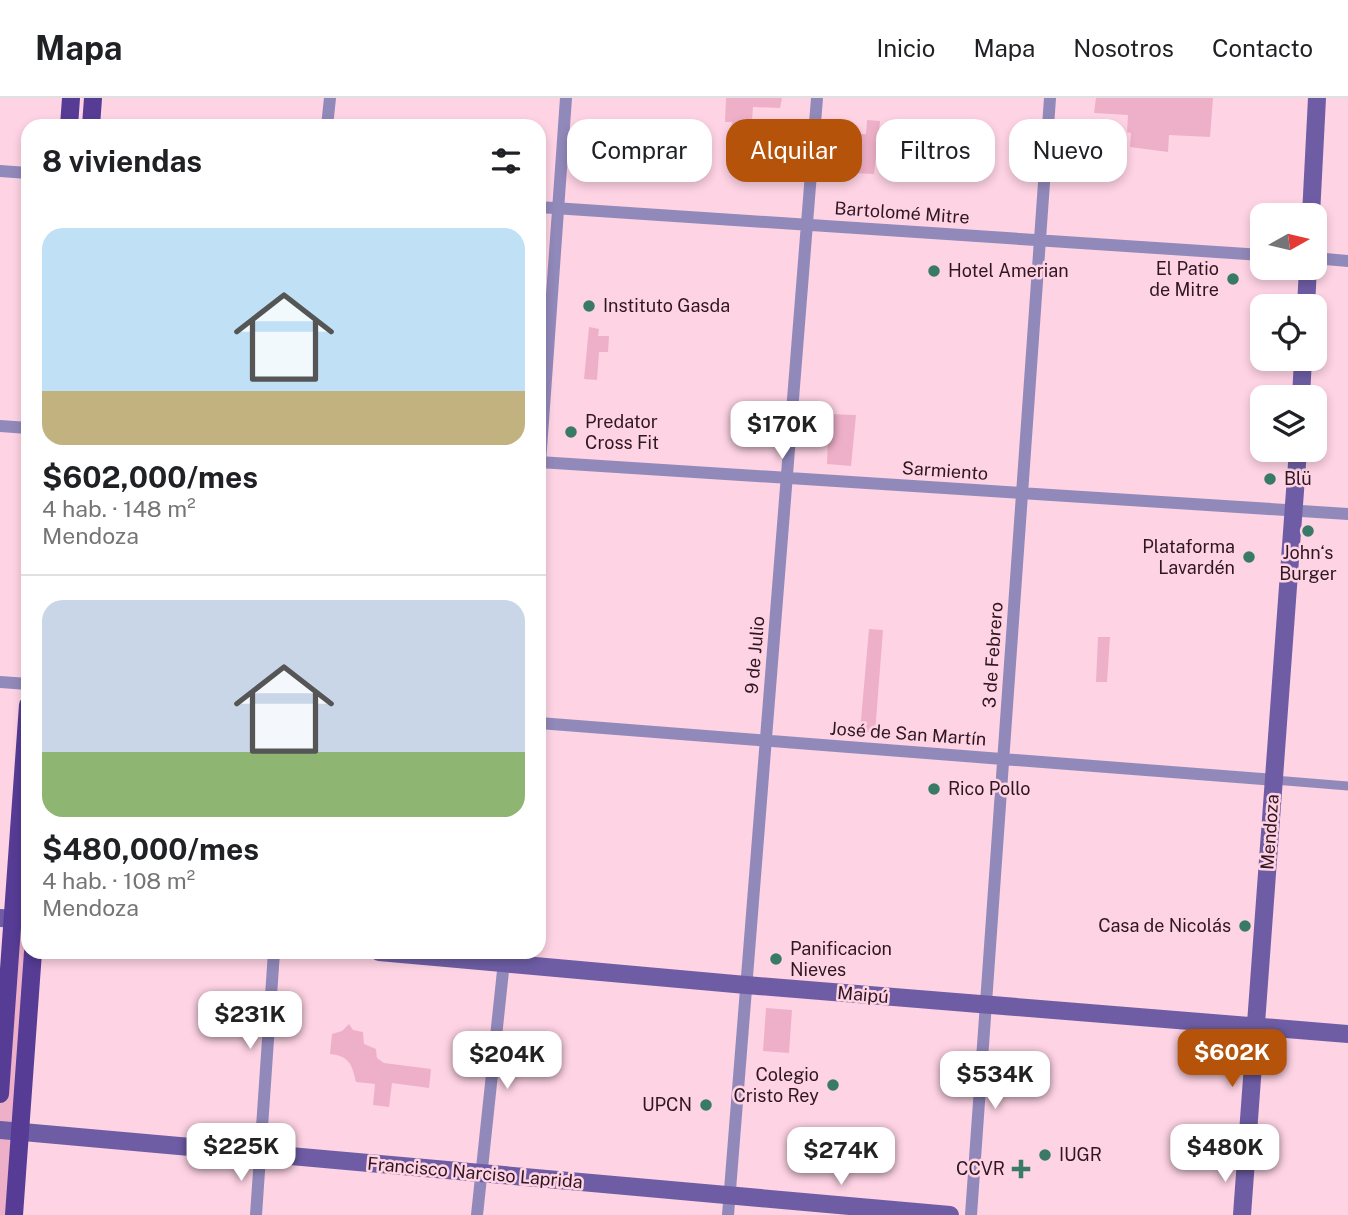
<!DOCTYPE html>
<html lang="es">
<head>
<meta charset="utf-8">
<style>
	:root { --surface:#fff; --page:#f6f6f6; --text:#202124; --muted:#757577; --line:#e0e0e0; --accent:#b45309 }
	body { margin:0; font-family:"Public Sans",sans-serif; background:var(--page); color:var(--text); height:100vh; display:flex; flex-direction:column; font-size:26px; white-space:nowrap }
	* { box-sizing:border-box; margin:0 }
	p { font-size:23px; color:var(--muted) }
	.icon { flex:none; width:38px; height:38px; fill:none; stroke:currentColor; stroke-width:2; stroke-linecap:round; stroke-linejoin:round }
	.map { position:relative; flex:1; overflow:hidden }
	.drawer { position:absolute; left:21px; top:21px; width:525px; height:840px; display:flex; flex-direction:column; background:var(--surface); border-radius:21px; box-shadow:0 4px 10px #0003 }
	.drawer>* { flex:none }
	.top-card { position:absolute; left:567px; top:21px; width:665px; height:63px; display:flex; gap:14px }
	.needle { width:46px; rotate:82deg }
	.buttons { position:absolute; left:1250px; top:105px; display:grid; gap:14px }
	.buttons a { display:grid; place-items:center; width:77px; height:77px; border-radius:14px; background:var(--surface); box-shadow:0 4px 10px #0003; font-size:35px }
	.price { position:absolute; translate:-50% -60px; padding:0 16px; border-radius:14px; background:#fff; color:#222; font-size:23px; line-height:46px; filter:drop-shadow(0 2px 4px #0008) }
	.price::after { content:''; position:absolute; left:50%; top:42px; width:21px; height:16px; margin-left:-10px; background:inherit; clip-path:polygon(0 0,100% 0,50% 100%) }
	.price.selected { background:var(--accent); color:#fff }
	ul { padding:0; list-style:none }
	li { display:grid; align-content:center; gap:14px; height:371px; padding:0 21px }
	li+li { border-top:2px solid var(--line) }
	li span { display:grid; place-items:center; height:217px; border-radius:21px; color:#555 }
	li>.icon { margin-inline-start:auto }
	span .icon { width:126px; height:126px; fill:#fffc; stroke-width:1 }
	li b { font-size:30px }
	h2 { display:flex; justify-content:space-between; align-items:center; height:84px; padding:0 21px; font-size:30px }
	.chip { padding:0 24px; border-radius:21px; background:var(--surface); box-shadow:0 4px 10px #0003; font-size:24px; line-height:63px }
	.chip.selected { background:var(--accent); color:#fff }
	header { display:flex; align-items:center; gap:42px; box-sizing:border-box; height:98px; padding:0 35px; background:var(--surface); border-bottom:2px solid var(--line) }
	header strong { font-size:33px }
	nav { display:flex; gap:38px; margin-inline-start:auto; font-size:24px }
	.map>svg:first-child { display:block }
	.green { fill:#eeb0c9 }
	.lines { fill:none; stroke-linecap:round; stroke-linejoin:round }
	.pedestrian { stroke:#9289bb; stroke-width:9 }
	.minor { stroke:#9289bb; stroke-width:12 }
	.secondary { stroke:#6e5da5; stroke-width:18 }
	.primary { stroke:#563c95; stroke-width:18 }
	.poi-dot { fill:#397968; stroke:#fed3e4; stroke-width:2.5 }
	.labels { text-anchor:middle; stroke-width:5; stroke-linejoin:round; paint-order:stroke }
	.street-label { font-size:18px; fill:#2f1621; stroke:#fed3e4 }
	.poi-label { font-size:18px; fill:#2f1621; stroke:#fed3e4; text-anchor:start }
</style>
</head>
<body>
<header>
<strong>Mapa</strong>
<nav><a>Inicio</a><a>Mapa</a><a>Nosotros</a><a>Contacto</a></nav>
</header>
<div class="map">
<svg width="1348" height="1117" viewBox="0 0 1348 1117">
	<rect width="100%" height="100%" fill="#fed3e4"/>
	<path class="green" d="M 726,0 L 782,0 L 780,10 L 753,9 L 751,37 L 731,36 L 732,24 L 725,24 Z
		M 1096,0 L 1213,0 L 1210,39 L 1169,37 L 1168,54 L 1130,49 L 1131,35 L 1127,34 L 1128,17 L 1094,15 Z
		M 867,22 L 880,23 L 879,34 L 902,36 L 899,59 L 876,58 L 874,76 L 853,75 L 857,36 L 866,36 Z
		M 589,229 L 599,231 L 598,238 L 609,238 L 608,254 L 599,254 L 597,282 L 584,281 Z
		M 829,316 L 856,317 L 851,368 L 827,366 Z
		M 869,531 L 883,532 L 875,635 L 860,633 Z
		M 1098,539 L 1110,539 L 1107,584 L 1096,584 Z
		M 28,607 L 28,854 L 14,1117 L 0,1117 L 0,996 Z
		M 766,910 L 792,912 L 789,955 L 763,953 Z
		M 349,926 L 353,932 L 363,934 L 364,946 L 376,951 L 377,960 L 384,965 L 431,971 L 429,990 L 392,985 L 389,1009 L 373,1007 L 375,986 L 356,984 C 352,966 349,958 330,956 L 332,936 L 342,933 Z"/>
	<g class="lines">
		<path class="pedestrian" d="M 1274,682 L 1348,688"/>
		<path class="minor" d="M 327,28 L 330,0
			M 0,73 L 28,75
			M 539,109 L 1262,157
			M 1314,160 L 1348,163
			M 0,328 L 28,330
			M 539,364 L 1348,416
			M 539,379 L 566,0
			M 0,584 L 28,586
			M 539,625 L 1274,682
			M 256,1117 L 274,854
			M 477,1117 L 505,854
			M 728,1117 L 817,0
			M 971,1117 L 1050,0"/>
		<path class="secondary" d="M 1311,117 L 1317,0
			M 1306,208 L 1308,170
			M 1301,299 L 1303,261
			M 0,820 L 28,822
			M 379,854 L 746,887 L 1348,936
			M 0,1032 L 950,1117
			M 1242,1117 L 1298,352"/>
		<path class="primary" d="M 69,28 L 71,0
			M 91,28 L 93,0
			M 0,996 L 28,607
			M 14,1117 L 33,854"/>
	</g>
	<g class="poi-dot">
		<circle cx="934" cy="173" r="7"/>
		<circle cx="1233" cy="181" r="7"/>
		<circle cx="589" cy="208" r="7"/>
		<circle cx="571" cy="334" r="7"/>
		<circle cx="1270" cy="381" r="7"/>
		<circle cx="1308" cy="433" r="7"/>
		<circle cx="1249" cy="459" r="7"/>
		<circle cx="934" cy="691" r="7"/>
		<circle cx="1245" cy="828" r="7"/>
		<circle cx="776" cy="861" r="7"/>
		<circle cx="833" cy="987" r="7"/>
		<circle cx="706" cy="1007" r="7"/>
		<circle cx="1045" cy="1057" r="7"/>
		<path d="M1017.5 1060.5h7v7h7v7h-7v7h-7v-7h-7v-7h7z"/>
	</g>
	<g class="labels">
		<g class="street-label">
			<text transform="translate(902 115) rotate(4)" y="6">Bartolomé Mitre</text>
			<text transform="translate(945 373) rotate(4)" y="6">Sarmiento</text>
			<text transform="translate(755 557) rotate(-85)" y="6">9 de Julio</text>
			<text transform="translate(993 557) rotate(-86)" y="6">3 de Febrero</text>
			<text transform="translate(908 636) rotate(4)" y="6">José de San Martín</text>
			<text transform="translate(1270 734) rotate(-86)" y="6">Mendoza</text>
			<text transform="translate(863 897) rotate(5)" y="6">Maipú</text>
			<text transform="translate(475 1075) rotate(5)" y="6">Francisco Narciso Laprida</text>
		</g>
		<g class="poi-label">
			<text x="1219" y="177" text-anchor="end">El Patio<tspan x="1219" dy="21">de Mitre</tspan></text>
			<text x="948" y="179">Hotel Amerian</text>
			<text x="603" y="214">Instituto Gasda</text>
			<text x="585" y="330">Predator<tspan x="585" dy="21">Cross Fit</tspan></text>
			<text x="1284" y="387">Blü</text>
			<text x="1235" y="455" text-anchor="end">Plataforma<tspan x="1235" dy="21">Lavardén</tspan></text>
			<text x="1308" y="461" text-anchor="middle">John‘s<tspan x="1308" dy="21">Burger</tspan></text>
			<text x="948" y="697">Rico Pollo</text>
			<text x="1231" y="834" text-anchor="end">Casa de Nicolás</text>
			<text x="790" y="857">Panificacion<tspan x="790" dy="21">Nieves</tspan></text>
			<text x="819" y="983" text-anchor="end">Colegio<tspan x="819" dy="21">Cristo Rey</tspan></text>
			<text x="692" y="1013" text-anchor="end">UPCN</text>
			<text x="1059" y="1063">IUGR</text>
			<text x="1005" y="1077" text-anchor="end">CCVR</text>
		</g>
	</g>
</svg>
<div class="buttons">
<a><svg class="needle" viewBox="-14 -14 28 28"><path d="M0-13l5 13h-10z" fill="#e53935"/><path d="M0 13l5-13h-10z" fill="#757577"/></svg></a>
<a><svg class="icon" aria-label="locate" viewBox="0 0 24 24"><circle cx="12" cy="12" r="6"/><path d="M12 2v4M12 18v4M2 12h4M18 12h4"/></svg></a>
<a><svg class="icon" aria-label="layers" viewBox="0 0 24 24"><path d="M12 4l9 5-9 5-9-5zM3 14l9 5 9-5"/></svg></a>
</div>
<b class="price" style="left:782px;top:363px">$170K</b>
<b class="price" style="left:250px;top:953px">$231K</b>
<b class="price selected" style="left:1232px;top:991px">$602K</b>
<b class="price" style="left:507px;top:993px">$204K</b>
<b class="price" style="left:995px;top:1013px">$534K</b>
<b class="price" style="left:241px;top:1085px">$225K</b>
<b class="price" style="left:1225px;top:1086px">$480K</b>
<b class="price" style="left:841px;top:1089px">$274K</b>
<div class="top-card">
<a class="chip">Comprar</a>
<a class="chip selected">Alquilar</a>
<a class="chip">Filtros</a>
<a class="chip">Nuevo</a>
</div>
<section class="drawer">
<h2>8 viviendas<svg class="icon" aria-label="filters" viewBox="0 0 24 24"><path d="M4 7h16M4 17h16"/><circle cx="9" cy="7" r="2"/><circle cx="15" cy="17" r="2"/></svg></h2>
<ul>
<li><span style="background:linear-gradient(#bfe0f5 75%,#c2b280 0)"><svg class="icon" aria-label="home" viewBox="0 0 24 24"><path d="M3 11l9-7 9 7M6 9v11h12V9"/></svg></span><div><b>$602,000/mes</b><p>4 hab. · 148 m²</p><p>Mendoza</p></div></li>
<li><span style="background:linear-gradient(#c9d6e8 70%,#8fb573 0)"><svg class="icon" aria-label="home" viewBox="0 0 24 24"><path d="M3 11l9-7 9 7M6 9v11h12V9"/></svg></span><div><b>$480,000/mes</b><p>4 hab. · 108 m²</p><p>Mendoza</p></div></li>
</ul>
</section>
</div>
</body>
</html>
